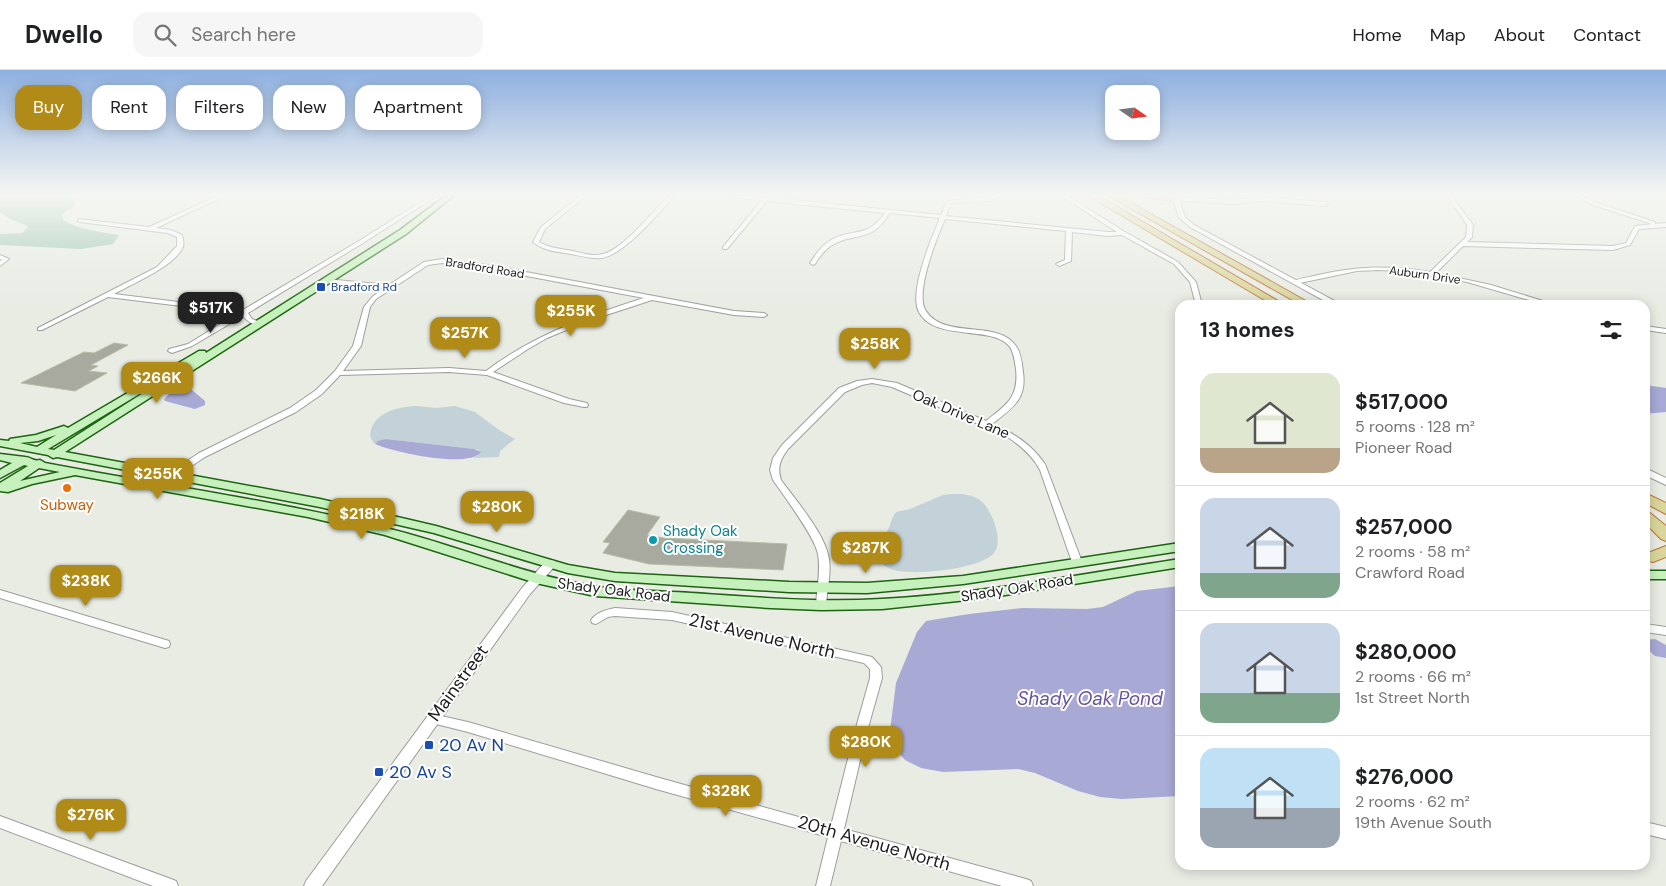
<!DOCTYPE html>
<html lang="en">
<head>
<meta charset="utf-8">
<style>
	:root { --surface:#fff; --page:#f6f6f6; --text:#202124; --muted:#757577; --line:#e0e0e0; --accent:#b18b17 }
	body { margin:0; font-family:"DM Sans",sans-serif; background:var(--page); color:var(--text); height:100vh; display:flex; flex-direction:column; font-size:19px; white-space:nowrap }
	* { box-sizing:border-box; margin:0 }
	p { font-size:16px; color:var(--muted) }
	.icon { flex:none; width:28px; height:28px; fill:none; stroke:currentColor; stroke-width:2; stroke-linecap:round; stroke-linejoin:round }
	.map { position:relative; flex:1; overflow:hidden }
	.details { position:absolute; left:1175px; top:230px; width:475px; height:570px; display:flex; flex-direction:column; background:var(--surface); border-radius:15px; box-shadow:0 2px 12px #0003 }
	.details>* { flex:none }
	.top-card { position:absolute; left:15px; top:15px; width:475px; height:45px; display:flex; gap:10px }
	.needle { width:32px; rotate:104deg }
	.buttons { position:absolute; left:1105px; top:15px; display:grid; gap:10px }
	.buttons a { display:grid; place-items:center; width:55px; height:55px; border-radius:10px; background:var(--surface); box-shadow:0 2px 12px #0003; font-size:25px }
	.price { position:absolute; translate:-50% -42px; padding:0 11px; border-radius:10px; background:var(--accent); color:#fff; font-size:16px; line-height:32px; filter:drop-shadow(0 1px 2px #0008) }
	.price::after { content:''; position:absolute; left:50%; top:30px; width:15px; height:11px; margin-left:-8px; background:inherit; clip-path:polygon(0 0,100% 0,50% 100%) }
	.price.active { background:#222; color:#fff }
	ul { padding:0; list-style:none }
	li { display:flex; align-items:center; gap:15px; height:125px; padding:0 25px }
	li+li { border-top:1px solid var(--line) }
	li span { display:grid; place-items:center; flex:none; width:140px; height:100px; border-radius:15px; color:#555 }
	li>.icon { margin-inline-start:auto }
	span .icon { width:60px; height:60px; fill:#fffc; stroke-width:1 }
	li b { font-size:21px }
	h2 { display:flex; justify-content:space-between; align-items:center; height:60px; padding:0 25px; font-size:21px }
	.pill { padding:0 18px; border-radius:15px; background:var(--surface); box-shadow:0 2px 12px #0003; font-size:18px; line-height:45px }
	.pill.active { background:var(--accent); color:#fff }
	header { display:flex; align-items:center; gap:30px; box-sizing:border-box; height:70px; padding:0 25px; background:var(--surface); border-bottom:1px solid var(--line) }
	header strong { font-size:24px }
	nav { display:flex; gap:28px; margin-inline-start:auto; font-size:18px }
	.search { width:350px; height:45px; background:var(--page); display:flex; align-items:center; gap:12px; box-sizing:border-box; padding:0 18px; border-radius:15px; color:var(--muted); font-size:19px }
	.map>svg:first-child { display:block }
	.forest { fill:#9cc7b0 }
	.wetland { fill:#c2d2d8 }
	.water { fill:#a8a9d5 }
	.building { fill:#a8aa9f; stroke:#b8bca7 }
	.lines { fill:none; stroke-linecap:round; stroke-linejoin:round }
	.minor-casing { stroke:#9d9d9d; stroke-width:2 }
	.tertiary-casing { stroke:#9d9d9d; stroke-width:2 }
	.secondary-casing { stroke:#1d6511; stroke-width:3 }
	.trunk-casing { stroke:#c27138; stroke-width:2 }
	.minor { fill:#fff; fill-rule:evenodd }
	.tertiary { fill:#fff; fill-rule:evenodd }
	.secondary { fill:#c6f1bc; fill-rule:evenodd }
	.trunk { fill:#d9d69c; fill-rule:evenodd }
	.transit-dot { fill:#1a4fb4; stroke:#fff; stroke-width:2 }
	.food-dot { fill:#e8710a; stroke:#fff; stroke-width:2 }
	.culture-dot { fill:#0f9aa8; stroke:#fff; stroke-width:2 }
	.labels { text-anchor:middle; stroke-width:4; stroke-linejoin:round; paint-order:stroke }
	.far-street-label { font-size:12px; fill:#1c1c1c; stroke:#fff }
	.far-transit-label { font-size:12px; fill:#164399; stroke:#fff; text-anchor:start }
	.street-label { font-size:15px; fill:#1c1c1c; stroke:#fff }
	.food-label { font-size:15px; fill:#c56008; stroke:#fff }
	.culture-label { font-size:15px; fill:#0d838f; stroke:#fff; text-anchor:start }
	.near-street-label { font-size:18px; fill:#1c1c1c; stroke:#fff }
	.near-transit-label { font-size:18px; fill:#164399; stroke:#fff; text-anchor:start }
	.near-water-label { font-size:19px; font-style:italic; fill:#6854a0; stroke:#fff }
</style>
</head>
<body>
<header>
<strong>Dwello</strong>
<div class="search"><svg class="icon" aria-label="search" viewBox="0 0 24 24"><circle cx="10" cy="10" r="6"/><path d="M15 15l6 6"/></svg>Search here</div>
<nav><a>Home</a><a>Map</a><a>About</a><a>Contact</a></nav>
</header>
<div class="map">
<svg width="1666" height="816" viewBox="0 0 1666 816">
	<rect width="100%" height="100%" fill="#e8ece3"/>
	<path class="forest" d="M 0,125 L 77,125 L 73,136 L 62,144 L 63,150 C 81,160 100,162 119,165 L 113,174 L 81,179 L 0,175 L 0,164 L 23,163 L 28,156 L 10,149 L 0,142 Z"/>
	<path class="wetland" d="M 416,336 L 436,338 L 455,336 L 475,342 L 499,360 L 515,369 L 500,381 L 499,387 L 473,388 L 477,386 L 479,380 L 474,379 L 386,369 L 375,374 C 371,370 369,365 371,360 C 377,341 399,337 416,336 Z
		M 952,424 C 962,424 973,424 981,431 C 992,440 1004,471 994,483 C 981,499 910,507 891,499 C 881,495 869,484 861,476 C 866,467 878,471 885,464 C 891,458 890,449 896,442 L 910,439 L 943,425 Z"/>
	<path class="water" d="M 1645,315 L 1666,318 L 1666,342 L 1645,344 Z
		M 185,319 L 192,320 L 205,331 L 205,335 L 195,339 L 165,331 L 164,329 L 169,324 Z
		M 386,369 L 474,379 L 481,382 C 468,399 393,382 375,374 L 378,371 Z
		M 1180,516 L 1180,726 L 1122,729 L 1100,727 L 1078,721 L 1035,703 L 1018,699 L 943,702 L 921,698 L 905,690 L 894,677 L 890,661 L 896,613 L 917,562 L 926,551 L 969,544 L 1022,538 L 1087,539 L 1103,537 L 1137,521 Z
		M 1655,569 L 1666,575 L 1666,588 L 1655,586 L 1645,577 L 1645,570 Z"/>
	<path class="building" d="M 114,273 L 128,275 L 91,295 L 98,296 L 89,301 L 107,303 L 75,321 L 21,313 L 84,282 L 94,283 Z
		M 628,440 L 660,447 L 647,465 L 664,468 L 787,474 L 783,500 L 649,494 L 603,483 L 610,473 L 603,472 Z"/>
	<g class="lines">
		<g class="minor-casing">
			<path id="minor" d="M 220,125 L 227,125 L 156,158 L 171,160 L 182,165 C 183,168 184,173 183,177 C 175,196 132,214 114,224 L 243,240 L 359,171 L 432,125 L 438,125 L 363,173 L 248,243 L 252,249 L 260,252 L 260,254 C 253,256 247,251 243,246 L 192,276 L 172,283 L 168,281 L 169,279 L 188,274 L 238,243 L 108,227 L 42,260 L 38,260 L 38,258 L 157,197 L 177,176 L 177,167 L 168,163 L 80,152 L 78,151 L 78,149 L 149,157 Z
				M 581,125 L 587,125 L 545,159 L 539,172 C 549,178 561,179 573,181 C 582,183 593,187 603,184 C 624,179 654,140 669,125 L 675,125 C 659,143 625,184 602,188 C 592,189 581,186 571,184 C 558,182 545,181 534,173 L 533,172 L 541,157 Z
				M 725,125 L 741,125 L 941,145 L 947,131 L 1003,125 L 989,131 L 951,133 L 946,146 L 1108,162 L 1117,162 L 1060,125 L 1066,125 L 1125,162 L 1178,192 L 1196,212 L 1202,235 L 1196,235 L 1190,212 L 1174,194 L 1122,165 L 1108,166 L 1072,162 L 1071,191 L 1059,196 L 1056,194 L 1065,190 L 1066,161 L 945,149 C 937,167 914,224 926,241 C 945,270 998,249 1016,276 C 1021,283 1022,293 1023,302 C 1027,330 1012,338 992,354 C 1014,363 1031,374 1045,394 L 1082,492 L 1080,494 L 1074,494 L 1072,492 L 1040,400 C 1032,385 1020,375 1006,366 L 892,317 L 872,313 L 862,315 L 845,322 L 788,379 C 780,390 777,397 781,410 C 795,429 821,460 827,481 C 833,497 827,519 826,535 L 825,538 L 817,538 L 816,535 C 817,518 821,500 818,484 C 815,467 784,426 773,410 L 770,400 L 773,388 L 782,375 L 839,318 L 857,311 L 872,309 L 897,313 L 986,351 C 1006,335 1019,328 1016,299 C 1015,293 1014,283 1010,277 C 993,254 932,273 918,240 C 910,219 931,169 940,148 L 890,143 C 885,150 881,156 874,161 C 867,165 859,166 852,168 C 834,171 824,179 815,194 L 813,195 L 810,193 C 816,184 821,176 831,170 C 854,157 865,170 885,143 L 767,131 L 727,179 L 723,179 L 723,177 L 762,130 L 727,127 Z
				M 1446,125 L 1451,125 L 1473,155 L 1472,167 L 1467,172 L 1613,176 L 1626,173 L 1635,156 L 1652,154 L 1593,135 L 1574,125 L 1580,125 L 1597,133 L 1655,152 L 1655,154 L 1666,153 L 1666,157 L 1639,159 L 1630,175 L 1613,180 L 1463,176 L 1436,203 L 1491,215 L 1556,235 L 1546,235 L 1467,212 L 1400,201 L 1378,200 L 1357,201 L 1295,214 L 1292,212 C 1299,208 1310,207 1318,205 C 1357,196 1390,195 1430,202 L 1466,167 L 1467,155 Z
				M 1176,127 L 1233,130 L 1263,127 L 1325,132 L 1328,134 L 1325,136 L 1263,131 L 1233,134 L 1174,130 L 1173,129 Z
				M 0,185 L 9,189 L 0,196 L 0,191 L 2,190 L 0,189 Z
				M 442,189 L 494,196 L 734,241 L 764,243 L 767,245 L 764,247 L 734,245 L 652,230 L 588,251 L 547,268 L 528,279 L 493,302 L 569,329 L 587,333 L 588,335 L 587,337 L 584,337 L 564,333 L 487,305 L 449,302 L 340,305 L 322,324 L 296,342 L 205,387 L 175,407 L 169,407 L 168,405 L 169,403 L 199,383 L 290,338 L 316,320 L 335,301 L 353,276 L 364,237 L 372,227 L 384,218 L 328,212 L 325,210 L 326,209 L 389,215 L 424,192 ZM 442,193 L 494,200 L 644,228 C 587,246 534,265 486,301 L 449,298 L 343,301 L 361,276 L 370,237 L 376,229 L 428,195 Z
				M 1645,256 L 1666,259 L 1666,263 L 1645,260 Z
				M 0,520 L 169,571 L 170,574 L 169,577 L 165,578 L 0,528 Z
				M 615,538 L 672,542 L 872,587 L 881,597 L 882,608 L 866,665 L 844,759 L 1026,809 L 1031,811 L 1033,816 L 1002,816 L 841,771 L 830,816 L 816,816 L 828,767 L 656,719 L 468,662 L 428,652 L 426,649 L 428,646 L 432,644 L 468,652 L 656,707 L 831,756 L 854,665 L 870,608 L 870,599 L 864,593 L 672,550 L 615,546 L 608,547 L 596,554 L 592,553 L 591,550 C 597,542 606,540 615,538 Z
				M 1645,554 L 1666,557 L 1666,565 L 1645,562 Z
				M 0,746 L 171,809 L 176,811 L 178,816 L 153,816 L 0,758 Z
				M 1645,752 L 1666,757 L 1666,769 L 1645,764 Z"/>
		</g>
		<g class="tertiary-casing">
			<path id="tertiary" d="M 1172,125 L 1178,125 L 1185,147 L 1194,155 L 1342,235 L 1332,235 L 1190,157 L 1179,148 Z
				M 1645,398 L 1666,408 L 1666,415 L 1645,405 Z
				M 550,490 L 554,491 L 556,494 L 554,497 L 530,524 L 322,816 L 304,816 L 306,811 L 522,518 L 546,491 Z"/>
		</g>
		<g class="secondary-casing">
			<path id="secondary" d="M 447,125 L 454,125 L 406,164 L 65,382 L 320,429 L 436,456 L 568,495 L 615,503 L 789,512 L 867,513 L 963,506 L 1180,473 L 1180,481 L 963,514 L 867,523 L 789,522 L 615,511 L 568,503 L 434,463 L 320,437 L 57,387 L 53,388 L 48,385 L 0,376 L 0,370 L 9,371 L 10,369 L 36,365 L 64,356 L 68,358 L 199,281 L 205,281 L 206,283 L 400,160 ZM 176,302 L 54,380 L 48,379 ZM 56,365 L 37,377 L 20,373 L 38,371 Z
				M 0,384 C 8,385 17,386 25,387 C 31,387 33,392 40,390 L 45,393 C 159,415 274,430 386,458 C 456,475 521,504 593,516 C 624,521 658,521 691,523 C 754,527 818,533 882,529 C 982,524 1081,504 1180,489 L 1180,497 L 986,528 L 882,539 L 821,540 L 771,538 L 595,526 L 536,513 L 385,465 L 308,447 L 75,405 L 32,414 L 8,422 L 0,421 L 0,413 L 28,396 L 24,395 L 0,408 L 0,400 L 12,393 L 0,390 ZM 39,398 L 60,402 L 20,411 Z
				M 1645,501 L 1666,501 L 1666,509 L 1645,509 Z"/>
		</g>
		<g class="trunk-casing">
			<path id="trunk" d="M 1087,125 L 1097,125 L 1285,235 L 1273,235 Z
				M 1107,125 L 1117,125 L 1313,235 L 1301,235 Z
				M 1140,125 L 1162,125 L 1180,129 L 1176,131 L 1144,127 Z
				M 1645,423 L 1666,433 L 1666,444 L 1645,433 Z
				M 1645,441 L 1650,443 L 1666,456 L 1666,471 L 1661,469 L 1645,453 Z
				M 1666,476 L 1666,487 L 1653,492 L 1648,491 L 1645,487 L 1648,483 Z"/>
		</g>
		<use href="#minor" class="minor"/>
		<use href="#tertiary" class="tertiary"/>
		<use href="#secondary" class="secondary"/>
		<use href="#trunk" class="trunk"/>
	</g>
	<linearGradient id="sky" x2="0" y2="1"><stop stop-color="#8eb0e0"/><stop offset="0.52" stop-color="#f5f6f2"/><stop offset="1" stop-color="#f5f6f2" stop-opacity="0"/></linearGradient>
	<rect width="1666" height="239" fill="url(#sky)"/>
	<g class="transit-dot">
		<rect x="316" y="212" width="10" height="10" rx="2.5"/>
		<rect x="424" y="670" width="10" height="10" rx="2.5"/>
		<rect x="374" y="697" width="10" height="10" rx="2.5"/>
	</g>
	<circle class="food-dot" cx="67" cy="418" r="5"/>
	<circle class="culture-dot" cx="653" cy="470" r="5"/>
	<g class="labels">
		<g class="far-street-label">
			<text transform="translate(485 198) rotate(9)" y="4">Bradford Road</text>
			<text transform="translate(1425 205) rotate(8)" y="4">Auburn Drive</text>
		</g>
		<g class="far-transit-label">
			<text x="331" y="221">Bradford Rd</text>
		</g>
		<g class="street-label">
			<text transform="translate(961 344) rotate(23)" y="5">Oak Drive Lane</text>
			<text transform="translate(1017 518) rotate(-9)" y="5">Shady Oak Road</text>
			<text transform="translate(614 520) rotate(7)" y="5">Shady Oak Road</text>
		</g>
		<g class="food-label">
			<text x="67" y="440">Subway</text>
		</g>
		<g class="culture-label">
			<text x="663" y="466">Shady Oak<tspan x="663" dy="17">Crossing</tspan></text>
		</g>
		<g class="near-street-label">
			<text transform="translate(762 566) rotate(13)" y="6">21st Avenue North</text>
			<text transform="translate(458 613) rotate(-54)" y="6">Mainstreet</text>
			<text transform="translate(874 773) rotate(16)" y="6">20th Avenue North</text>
		</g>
		<g class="near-transit-label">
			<text x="439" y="681">20 Av N</text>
			<text x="389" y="708">20 Av S</text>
		</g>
		<g class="near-water-label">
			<text x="1090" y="635">Shady Oak Pond</text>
		</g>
	</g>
</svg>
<div class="buttons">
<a><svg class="needle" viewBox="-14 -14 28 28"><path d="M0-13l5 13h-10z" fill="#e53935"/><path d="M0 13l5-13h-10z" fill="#757577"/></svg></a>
</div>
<b class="price active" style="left:211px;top:264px">$517K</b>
<b class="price" style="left:571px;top:267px">$255K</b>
<b class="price" style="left:465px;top:289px">$257K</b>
<b class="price" style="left:875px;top:300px">$258K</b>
<b class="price" style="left:157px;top:334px">$266K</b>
<b class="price" style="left:158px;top:430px">$255K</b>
<b class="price" style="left:497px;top:463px">$280K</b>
<b class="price" style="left:362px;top:470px">$218K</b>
<b class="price" style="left:866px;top:504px">$287K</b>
<b class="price" style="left:86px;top:537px">$238K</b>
<b class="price" style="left:866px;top:698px">$280K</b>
<b class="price" style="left:726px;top:747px">$328K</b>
<b class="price" style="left:91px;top:771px">$276K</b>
<div class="top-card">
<a class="pill active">Buy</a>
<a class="pill">Rent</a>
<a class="pill">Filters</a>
<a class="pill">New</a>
<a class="pill">Apartment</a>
</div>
<section class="details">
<h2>13 homes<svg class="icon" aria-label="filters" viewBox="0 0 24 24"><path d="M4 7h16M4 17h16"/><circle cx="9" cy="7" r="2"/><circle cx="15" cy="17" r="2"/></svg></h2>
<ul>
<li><span style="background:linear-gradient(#dfe7d0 75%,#b9a48a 0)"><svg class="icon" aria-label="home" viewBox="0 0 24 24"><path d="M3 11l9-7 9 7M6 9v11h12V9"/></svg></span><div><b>$517,000</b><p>5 rooms · 128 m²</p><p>Pioneer Road</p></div></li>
<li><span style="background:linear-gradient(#c9d6e8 75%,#7fa58c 0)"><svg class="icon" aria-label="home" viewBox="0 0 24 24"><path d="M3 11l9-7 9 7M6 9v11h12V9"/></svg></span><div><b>$257,000</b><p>2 rooms · 58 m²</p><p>Crawford Road</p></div></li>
<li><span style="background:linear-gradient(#c9d6e8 70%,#7fa58c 0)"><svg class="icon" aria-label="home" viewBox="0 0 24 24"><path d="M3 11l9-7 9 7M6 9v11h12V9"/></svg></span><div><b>$280,000</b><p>2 rooms · 66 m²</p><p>1st Street North</p></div></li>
<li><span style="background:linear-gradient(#bfe0f5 60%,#9aa5b1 0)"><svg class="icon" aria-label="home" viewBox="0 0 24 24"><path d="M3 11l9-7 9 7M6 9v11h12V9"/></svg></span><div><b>$276,000</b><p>2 rooms · 62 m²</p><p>19th Avenue South</p></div></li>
</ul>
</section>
</div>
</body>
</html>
